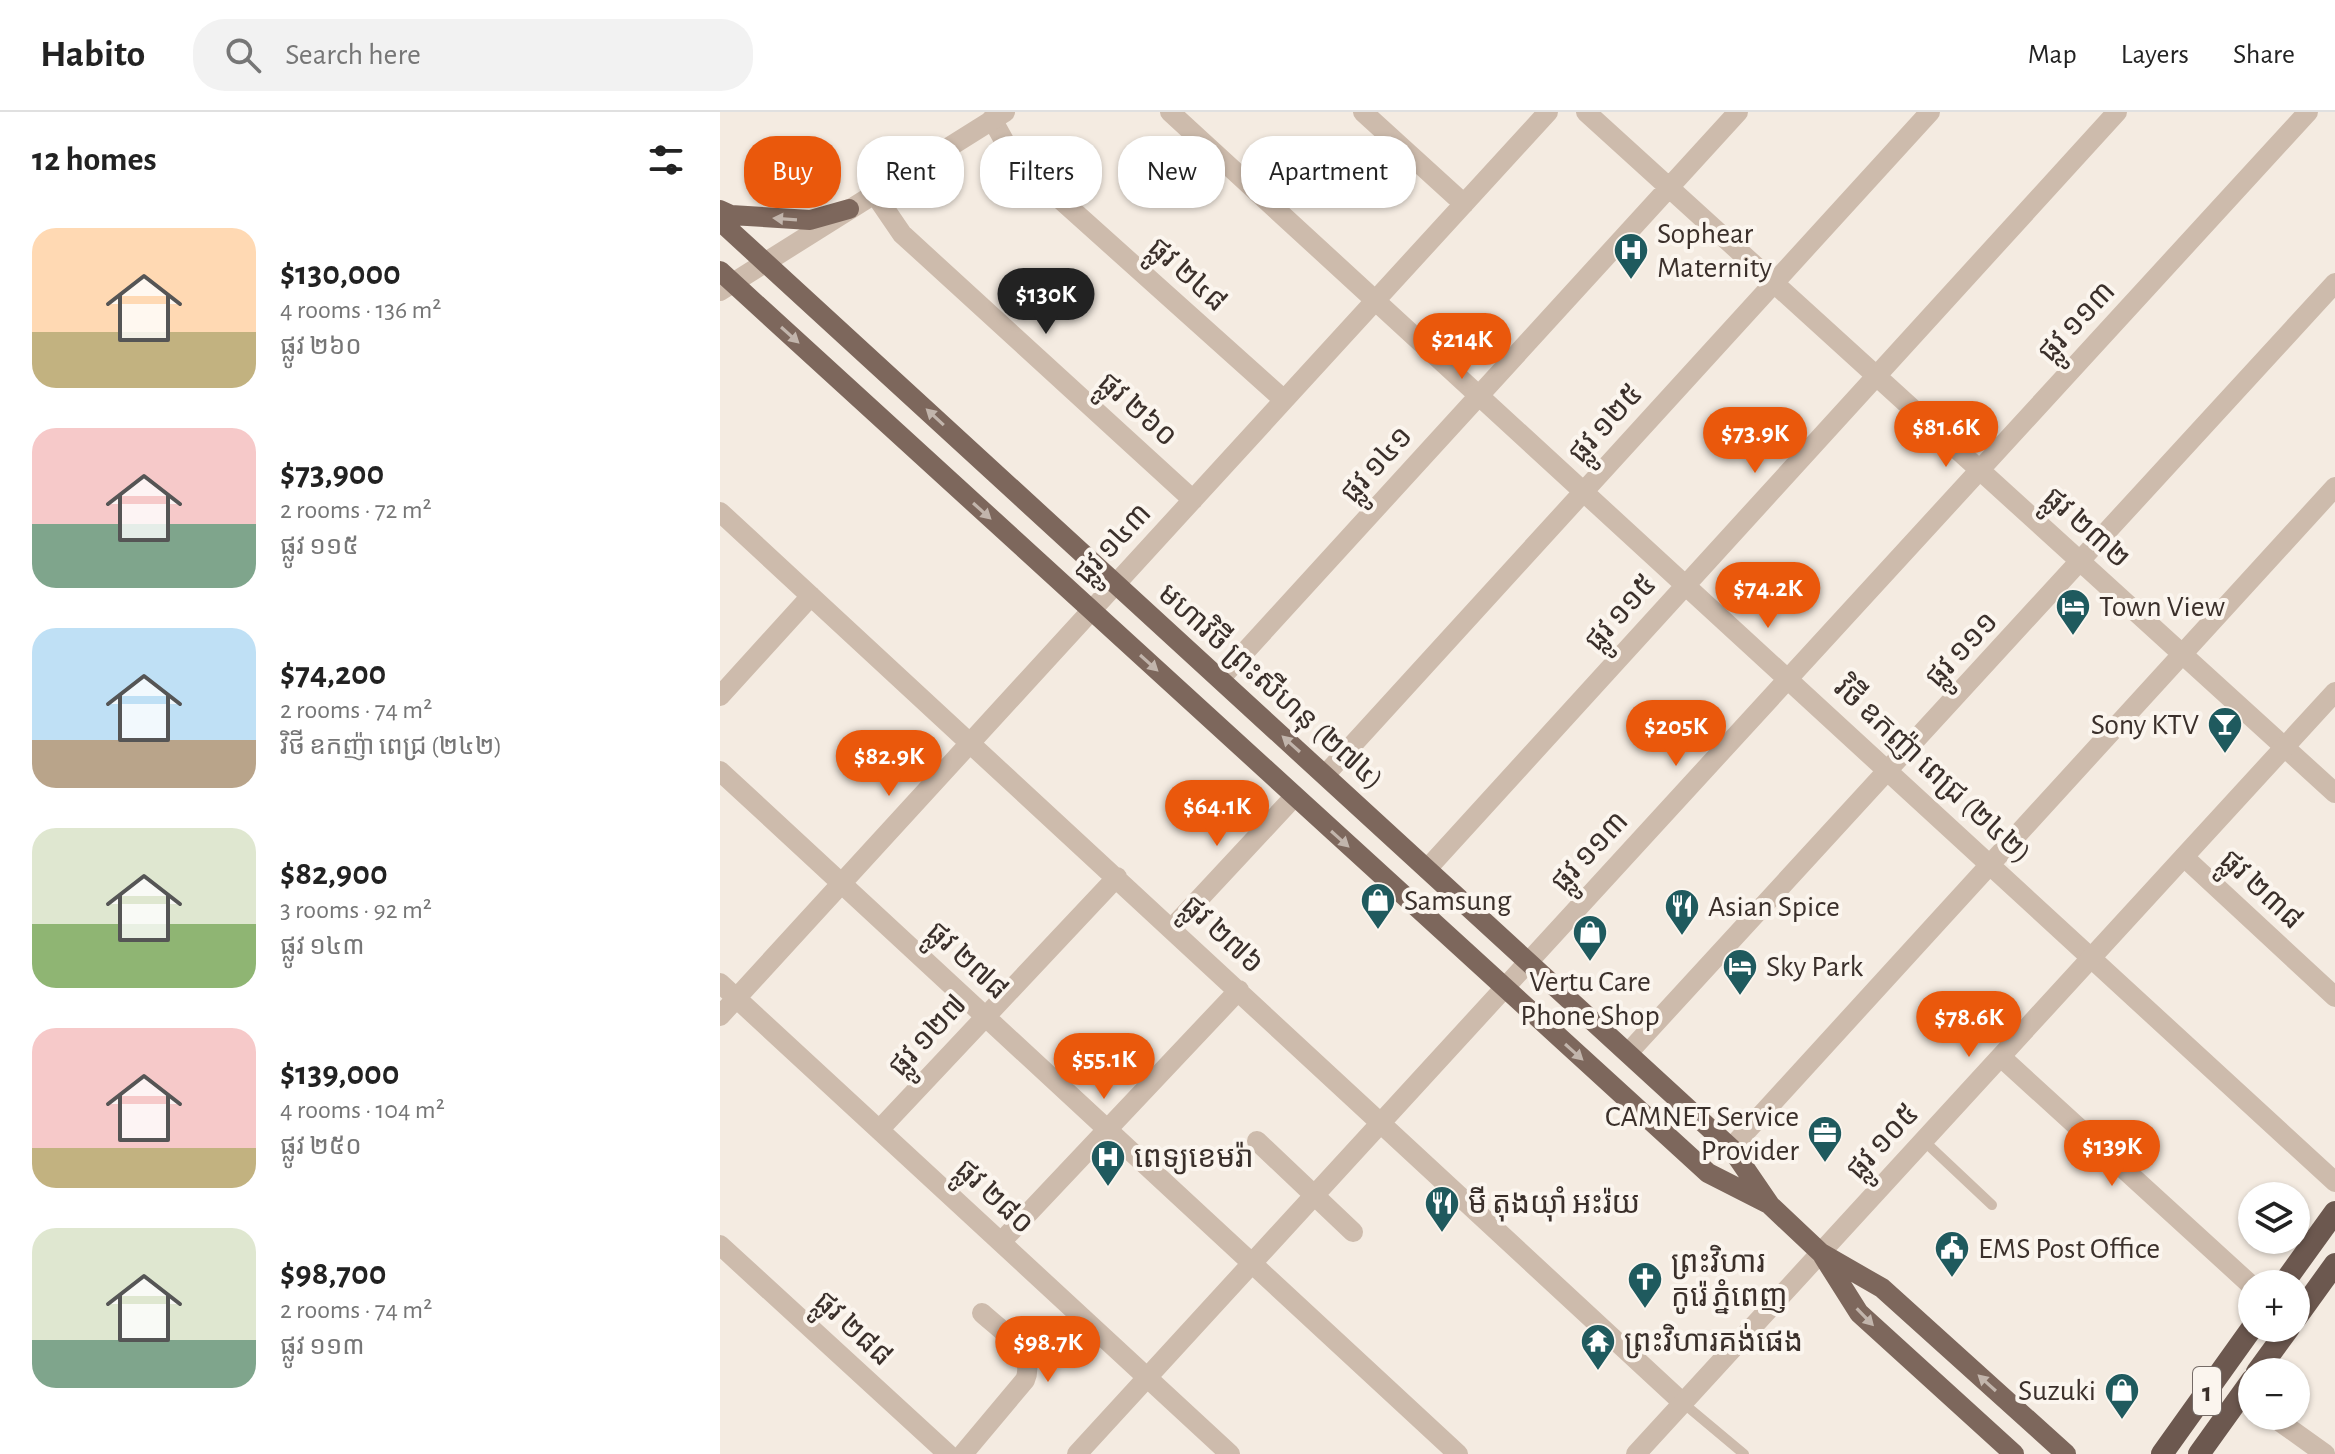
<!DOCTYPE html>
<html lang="en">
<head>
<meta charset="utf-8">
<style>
	:root { --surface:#fff; --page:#f2f2f2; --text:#222; --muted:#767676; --line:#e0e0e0; --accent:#ea580c }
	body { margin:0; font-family:"Alegreya Sans","Noto Sans Khmer",sans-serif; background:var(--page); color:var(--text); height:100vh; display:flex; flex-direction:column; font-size:30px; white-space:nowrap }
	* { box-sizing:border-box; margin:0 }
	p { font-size:26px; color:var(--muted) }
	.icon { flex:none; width:44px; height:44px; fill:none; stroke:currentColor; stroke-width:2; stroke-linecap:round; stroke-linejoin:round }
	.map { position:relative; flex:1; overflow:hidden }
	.sheet { display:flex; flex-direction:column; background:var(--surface); width:720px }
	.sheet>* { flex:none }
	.banner { position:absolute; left:24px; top:24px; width:760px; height:72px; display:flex; gap:16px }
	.tools { position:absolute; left:1518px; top:1070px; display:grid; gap:16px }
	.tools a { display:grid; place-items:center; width:72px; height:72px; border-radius:50%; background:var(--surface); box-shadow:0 2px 6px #0004; font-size:40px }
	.price { position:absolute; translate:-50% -68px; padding:0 18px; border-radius:28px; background:var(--accent); color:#fff; font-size:26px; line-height:52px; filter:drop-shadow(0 2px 4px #0008) }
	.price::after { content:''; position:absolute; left:50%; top:48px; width:24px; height:18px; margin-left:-12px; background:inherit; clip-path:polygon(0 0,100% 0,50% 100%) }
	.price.on { background:#222; color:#fff }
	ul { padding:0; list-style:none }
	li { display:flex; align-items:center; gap:24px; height:200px; padding:0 32px }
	li span { display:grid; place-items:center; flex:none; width:224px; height:160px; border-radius:24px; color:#555 }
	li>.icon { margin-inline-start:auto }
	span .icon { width:96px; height:96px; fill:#fffc; stroke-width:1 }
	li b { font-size:34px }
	h2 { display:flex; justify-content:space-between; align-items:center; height:96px; padding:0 32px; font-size:34px }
	.chip { padding:0 28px; border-radius:32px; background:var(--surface); box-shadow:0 2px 6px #0004; font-size:28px; line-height:72px }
	.chip.on { background:var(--accent); color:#fff }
	header { display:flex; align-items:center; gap:48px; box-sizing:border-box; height:112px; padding:0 40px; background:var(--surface); border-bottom:2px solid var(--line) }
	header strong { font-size:38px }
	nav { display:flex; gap:44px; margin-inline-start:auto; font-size:28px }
	.search { width:560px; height:72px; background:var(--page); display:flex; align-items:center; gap:20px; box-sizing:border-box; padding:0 28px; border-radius:32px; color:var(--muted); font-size:30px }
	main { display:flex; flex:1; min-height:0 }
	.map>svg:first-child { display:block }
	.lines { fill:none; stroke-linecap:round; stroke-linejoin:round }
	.service { stroke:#cdbbac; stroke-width:10 }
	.minor { stroke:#cdbbac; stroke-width:20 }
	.tertiary { stroke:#cdbbac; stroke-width:20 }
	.primary { stroke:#7d675c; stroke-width:20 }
	.trunk { stroke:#6c584f; stroke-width:22 }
	.oneway { fill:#c2b5ac }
	.labels { text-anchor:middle; stroke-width:8; stroke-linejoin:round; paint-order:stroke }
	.shield { fill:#fbf5ee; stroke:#756b66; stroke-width:2 }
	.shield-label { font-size:28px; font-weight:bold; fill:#3b302b }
	.poi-label { font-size:30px; fill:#3b302b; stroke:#fbf5ee; text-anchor:start }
	.street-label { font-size:30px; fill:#3b302b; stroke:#fbf5ee }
</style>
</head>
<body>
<header>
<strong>Habito</strong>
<div class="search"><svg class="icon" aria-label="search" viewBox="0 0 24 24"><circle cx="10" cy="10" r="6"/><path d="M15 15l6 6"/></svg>Search here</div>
<nav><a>Map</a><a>Layers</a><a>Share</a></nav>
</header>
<main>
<section class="sheet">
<h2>12 homes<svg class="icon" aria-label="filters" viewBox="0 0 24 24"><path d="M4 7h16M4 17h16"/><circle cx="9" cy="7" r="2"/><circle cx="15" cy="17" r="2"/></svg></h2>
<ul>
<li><span style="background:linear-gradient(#ffd9b3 65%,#c2b280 0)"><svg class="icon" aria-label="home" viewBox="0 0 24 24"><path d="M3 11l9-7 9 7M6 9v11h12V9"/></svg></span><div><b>$130,000</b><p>4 rooms · 136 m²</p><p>ផ្លូវ ២៦០</p></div></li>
<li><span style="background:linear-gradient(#f6c9c9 60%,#7fa58c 0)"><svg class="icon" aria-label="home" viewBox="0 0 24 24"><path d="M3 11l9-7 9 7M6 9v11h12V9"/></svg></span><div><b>$73,900</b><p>2 rooms · 72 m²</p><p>ផ្លូវ ១១៥</p></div></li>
<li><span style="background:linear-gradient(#bfe0f5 70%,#b9a48a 0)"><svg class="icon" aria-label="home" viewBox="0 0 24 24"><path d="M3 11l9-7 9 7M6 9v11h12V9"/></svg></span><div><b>$74,200</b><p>2 rooms · 74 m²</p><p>វិថី ឧកញ៉ា ពេជ្រ (២៤២)</p></div></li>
<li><span style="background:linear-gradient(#dfe7d0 60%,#8fb573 0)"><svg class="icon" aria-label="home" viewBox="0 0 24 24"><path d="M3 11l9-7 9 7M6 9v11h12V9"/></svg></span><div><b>$82,900</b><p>3 rooms · 92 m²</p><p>ផ្លូវ ១៤៣</p></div></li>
<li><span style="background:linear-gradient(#f6c9c9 75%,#c2b280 0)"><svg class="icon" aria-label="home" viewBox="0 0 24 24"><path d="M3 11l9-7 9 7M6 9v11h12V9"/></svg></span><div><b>$139,000</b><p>4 rooms · 104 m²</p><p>ផ្លូវ ២៥០</p></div></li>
<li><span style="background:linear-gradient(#dfe7d0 70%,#7fa58c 0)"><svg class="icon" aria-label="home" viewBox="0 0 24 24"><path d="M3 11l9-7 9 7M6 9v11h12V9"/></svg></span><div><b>$98,700</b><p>2 rooms · 74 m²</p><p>ផ្លូវ ១១៣</p></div></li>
</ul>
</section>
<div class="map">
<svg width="1615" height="1342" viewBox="0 0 1615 1342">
	<rect width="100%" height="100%" fill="#f4ebe1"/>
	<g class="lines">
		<path class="service" d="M 1204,1029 L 1272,1093
			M 963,1291 L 1024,1342"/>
		<path class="minor" d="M 450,0 L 1615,1070
			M 643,0 L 744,92
			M 866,0 L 1615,681
			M 272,7 L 293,45 L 564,288
			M 154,81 L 182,122 L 473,388
			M 0,400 L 963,1291
			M 500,567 L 1018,0
			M 0,584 L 91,484
			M 0,659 L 738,1342
			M 605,663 L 1210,0
			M 1464,745 L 1615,885
			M 707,757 L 1397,0
			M 452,816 L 574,685
			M 0,871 L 510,1342
			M 0,904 L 828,0
			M 908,941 L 1615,171
			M 1281,945 L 1532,1174
			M 159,1018 L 397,765
			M 537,1029 L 633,1120
			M 1011,1036 L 1615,375
			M 281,1130 L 519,878
			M 0,1133 L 228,1342
			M 1552,1304 L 1605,1342
			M 243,1342 L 305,1268 C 317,1240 280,1218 262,1201
			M 357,1342 L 1588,0"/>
		<path class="tertiary" d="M 0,179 L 285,0
			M 916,1342 L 1615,580"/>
		<path class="primary" d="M 0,98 L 11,103 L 90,108 L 129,97
			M 0,109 L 1011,1036 L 1050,1093 L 1101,1141 L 1162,1176 L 1346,1342
			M 0,159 L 988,1061 L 1047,1091
			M 1103,1144 L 1139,1201 L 1294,1342"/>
		<path class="trunk" d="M 1563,1172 L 1615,1100
			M 1576,1206 L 1615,1152
			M 1537,1260 L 1569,1216
			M 1442,1342 L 1532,1216
			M 1479,1342 L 1532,1268"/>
	</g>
	<defs><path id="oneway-solid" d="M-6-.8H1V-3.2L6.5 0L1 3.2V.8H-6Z" transform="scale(2)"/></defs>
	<g class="oneway">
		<use href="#oneway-solid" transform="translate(65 107) rotate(-176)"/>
		<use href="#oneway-solid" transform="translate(70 223) rotate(42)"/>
		<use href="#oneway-solid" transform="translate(215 305) rotate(-137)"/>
		<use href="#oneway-solid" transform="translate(262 399) rotate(42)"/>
		<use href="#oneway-solid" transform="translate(429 551) rotate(42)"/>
		<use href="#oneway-solid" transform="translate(571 632) rotate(-138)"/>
		<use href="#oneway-solid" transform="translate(620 727) rotate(42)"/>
		<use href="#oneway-solid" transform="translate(854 940) rotate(42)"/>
		<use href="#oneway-solid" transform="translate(1145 1205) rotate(46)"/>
		<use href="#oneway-solid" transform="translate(1267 1271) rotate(-138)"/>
	</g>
	<defs>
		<g id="hospital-pin" transform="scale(1.8)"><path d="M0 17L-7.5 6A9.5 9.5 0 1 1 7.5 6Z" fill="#1f5a5e" stroke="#fbf5ee"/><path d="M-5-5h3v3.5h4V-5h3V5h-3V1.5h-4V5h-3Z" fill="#fff"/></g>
		<g id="hotel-pin" transform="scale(1.8)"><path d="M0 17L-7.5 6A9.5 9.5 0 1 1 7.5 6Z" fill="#1f5a5e" stroke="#fbf5ee"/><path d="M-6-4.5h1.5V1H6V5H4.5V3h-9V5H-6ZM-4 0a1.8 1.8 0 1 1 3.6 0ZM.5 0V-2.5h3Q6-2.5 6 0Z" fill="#fff"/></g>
		<g id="bar-pin" transform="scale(1.8)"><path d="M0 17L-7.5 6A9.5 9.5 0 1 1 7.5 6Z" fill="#1f5a5e" stroke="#fbf5ee"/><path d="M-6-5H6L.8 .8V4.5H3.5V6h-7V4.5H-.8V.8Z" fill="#fff"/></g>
		<g id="shop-pin" transform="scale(1.8)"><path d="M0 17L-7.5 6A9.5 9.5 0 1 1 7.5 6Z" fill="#1f5a5e" stroke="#fbf5ee"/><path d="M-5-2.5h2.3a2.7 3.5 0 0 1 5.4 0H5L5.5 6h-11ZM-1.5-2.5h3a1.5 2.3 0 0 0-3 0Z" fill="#fff"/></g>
		<g id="restaurant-pin" transform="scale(1.8)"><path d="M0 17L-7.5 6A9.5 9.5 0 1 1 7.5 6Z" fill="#1f5a5e" stroke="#fbf5ee"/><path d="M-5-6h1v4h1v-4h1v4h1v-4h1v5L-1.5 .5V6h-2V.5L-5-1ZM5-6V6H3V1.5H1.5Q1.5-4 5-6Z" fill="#fff"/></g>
		<g id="office-pin" transform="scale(1.8)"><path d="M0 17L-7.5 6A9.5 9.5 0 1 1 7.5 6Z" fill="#1f5a5e" stroke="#fbf5ee"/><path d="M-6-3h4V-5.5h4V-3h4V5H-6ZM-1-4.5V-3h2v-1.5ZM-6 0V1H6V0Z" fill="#fff"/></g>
		<g id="civic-pin" transform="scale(1.8)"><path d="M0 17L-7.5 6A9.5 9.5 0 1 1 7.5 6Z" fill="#1f5a5e" stroke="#fbf5ee"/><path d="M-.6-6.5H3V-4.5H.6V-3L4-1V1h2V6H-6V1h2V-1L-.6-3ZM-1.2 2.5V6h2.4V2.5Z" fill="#fff"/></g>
		<g id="church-pin" transform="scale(1.8)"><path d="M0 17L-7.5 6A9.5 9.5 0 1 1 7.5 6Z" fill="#1f5a5e" stroke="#fbf5ee"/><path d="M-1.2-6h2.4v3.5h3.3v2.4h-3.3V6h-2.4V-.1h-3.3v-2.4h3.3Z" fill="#fff"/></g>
		<g id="temple-pin" transform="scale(1.8)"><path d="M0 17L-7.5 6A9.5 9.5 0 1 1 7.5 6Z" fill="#1f5a5e" stroke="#fbf5ee"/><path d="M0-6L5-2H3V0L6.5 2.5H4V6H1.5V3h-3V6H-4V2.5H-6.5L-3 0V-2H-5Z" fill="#fff"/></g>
	</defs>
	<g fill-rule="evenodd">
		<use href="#hospital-pin" x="911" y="138"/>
		<use href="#hotel-pin" x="1353" y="494"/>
		<use href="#bar-pin" x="1505" y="612"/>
		<use href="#shop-pin" x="658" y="788"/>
		<use href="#restaurant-pin" x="962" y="794"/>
		<use href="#shop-pin" x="870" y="820"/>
		<use href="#hotel-pin" x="1020" y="854"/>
		<use href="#office-pin" x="1105" y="1021"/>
		<use href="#hospital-pin" x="388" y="1045"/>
		<use href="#restaurant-pin" x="722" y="1091"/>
		<use href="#civic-pin" x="1232" y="1136"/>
		<use href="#church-pin" x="925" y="1167"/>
		<use href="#temple-pin" x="878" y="1229"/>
		<use href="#shop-pin" x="1402" y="1278"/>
	</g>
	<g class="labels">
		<rect class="shield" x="1473" y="1255" width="28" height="48" rx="6"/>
		<g class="shield-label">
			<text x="1487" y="1289">1</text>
		</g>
		<g class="poi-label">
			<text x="937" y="131">Sophear<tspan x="937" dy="34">Maternity</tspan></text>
			<text x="1379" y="504">Town View</text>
			<text x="1479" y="622" text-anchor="end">Sony KTV</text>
			<text x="684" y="798">Samsung</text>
			<text x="988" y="804">Asian Spice</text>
			<text x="1046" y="864">Sky Park</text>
			<text x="870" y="879" text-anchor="middle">Vertu Care<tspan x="870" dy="34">Phone Shop</tspan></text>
			<text x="1079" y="1014" text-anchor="end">CAMNET Service<tspan x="1079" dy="34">Provider</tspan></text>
			<text x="414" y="1055">ពេទ្យខេមរ៉ា</text>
			<text x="748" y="1101">មី តុងយ៉ាំ អះរ៉យ</text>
			<text x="1258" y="1146">EMS Post Office</text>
			<text x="951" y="1160">ព្រះវិហារ<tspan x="951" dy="34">កូរ៉េ ភ្នំពេញ</tspan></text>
			<text x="904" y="1239">ព្រះវិហារគង់ផេង</text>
			<text x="1376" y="1288" text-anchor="end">Suzuki</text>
		</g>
		<g class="street-label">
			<text transform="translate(468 162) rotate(42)" y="10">ផ្លូវ ២៤៨</text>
			<text transform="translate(1356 209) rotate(-47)" y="10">ផ្លូវ ១១៣</text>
			<text transform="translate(418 297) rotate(42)" y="10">ផ្លូវ ២៦០</text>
			<text transform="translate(885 311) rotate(-48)" y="10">ផ្លូវ ១២៥</text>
			<text transform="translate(656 352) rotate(-48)" y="10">ផ្លូវ ១៤១</text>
			<text transform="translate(1367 415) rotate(42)" y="10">ផ្លូវ ២៣២</text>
			<text transform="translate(392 431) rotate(-47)" y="10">ផ្លូវ ១៤៣</text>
			<text transform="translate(900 500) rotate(-48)" y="10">ផ្លូវ ១១៥</text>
			<text transform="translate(1241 537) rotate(-47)" y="10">ផ្លូវ ១១១</text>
			<text transform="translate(551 574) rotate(42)" y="10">មហាវិថី ព្រះសីហនុ (២៧៤)</text>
			<text transform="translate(1213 658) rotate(43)" y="10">វិថី ឧកញ៉ា ពេជ្រ (២៤២)</text>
			<text transform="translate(869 739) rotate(-47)" y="10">ផ្លូវ ១១៣</text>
			<text transform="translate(1542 777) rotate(43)" y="10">ផ្លូវ ២៣៨</text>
			<text transform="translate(503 822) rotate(43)" y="10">ផ្លូវ ២៧៦</text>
			<text transform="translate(248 848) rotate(43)" y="10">ផ្លូវ ២៧៨</text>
			<text transform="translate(207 923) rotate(-47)" y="10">ផ្លូវ ១២៧</text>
			<text transform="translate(1162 1029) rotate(-47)" y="10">ផ្លូវ ១០៥</text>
			<text transform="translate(275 1084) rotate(43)" y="10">ផ្លូវ ២៨០</text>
			<text transform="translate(134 1216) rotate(43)" y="10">ផ្លូវ ២៨៨</text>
		</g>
	</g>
</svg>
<div class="tools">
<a><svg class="icon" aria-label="layers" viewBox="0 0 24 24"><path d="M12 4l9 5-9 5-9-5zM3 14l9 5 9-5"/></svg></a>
<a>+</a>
<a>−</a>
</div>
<b class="price on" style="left:326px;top:224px">$130K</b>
<b class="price" style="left:742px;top:269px">$214K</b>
<b class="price" style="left:1226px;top:357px">$81.6K</b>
<b class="price" style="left:1035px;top:363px">$73.9K</b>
<b class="price" style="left:1048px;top:518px">$74.2K</b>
<b class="price" style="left:956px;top:656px">$205K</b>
<b class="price" style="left:169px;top:686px">$82.9K</b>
<b class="price" style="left:497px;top:736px">$64.1K</b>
<b class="price" style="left:1249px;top:947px">$78.6K</b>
<b class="price" style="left:384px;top:989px">$55.1K</b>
<b class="price" style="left:1392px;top:1076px">$139K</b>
<b class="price" style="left:328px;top:1272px">$98.7K</b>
<div class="banner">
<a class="chip on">Buy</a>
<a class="chip">Rent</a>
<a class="chip">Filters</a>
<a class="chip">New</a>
<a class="chip">Apartment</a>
</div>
</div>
</main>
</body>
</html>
